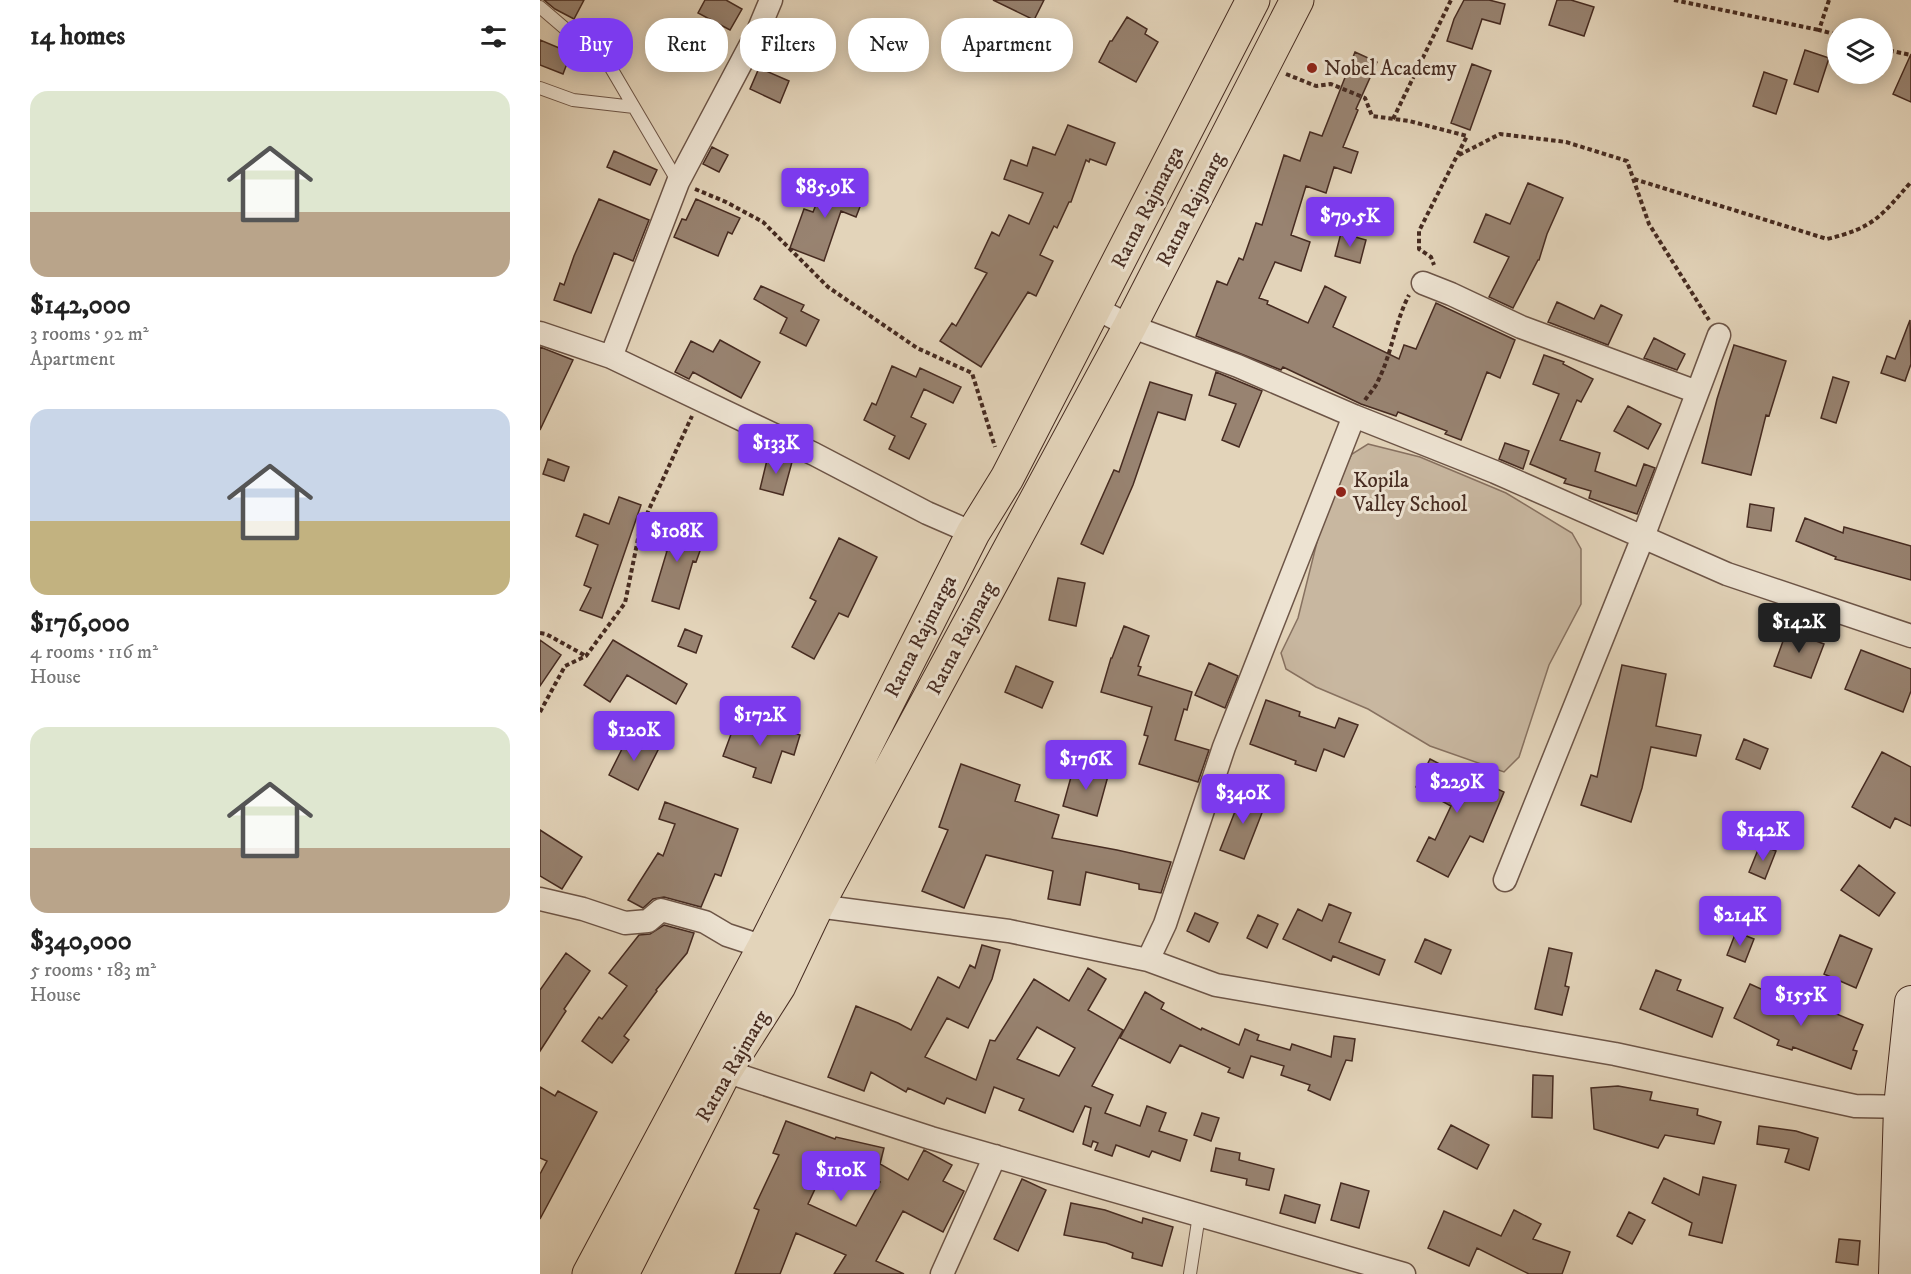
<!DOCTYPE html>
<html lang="en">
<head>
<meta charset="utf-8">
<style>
	:root { --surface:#fff; --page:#f2f2f2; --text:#222; --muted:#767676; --accent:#7c3aed }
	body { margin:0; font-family:"IM FELL DW Pica",serif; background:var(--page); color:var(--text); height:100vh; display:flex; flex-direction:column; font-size:22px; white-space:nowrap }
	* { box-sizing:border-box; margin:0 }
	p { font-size:20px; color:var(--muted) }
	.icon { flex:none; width:33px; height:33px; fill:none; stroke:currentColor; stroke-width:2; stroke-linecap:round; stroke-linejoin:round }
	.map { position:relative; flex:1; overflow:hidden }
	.details { display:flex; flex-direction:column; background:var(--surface); width:540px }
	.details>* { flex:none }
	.guide { position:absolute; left:18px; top:18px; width:570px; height:54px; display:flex; gap:12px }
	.buttons { position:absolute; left:1287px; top:18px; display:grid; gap:12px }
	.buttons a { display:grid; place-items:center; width:66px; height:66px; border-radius:50%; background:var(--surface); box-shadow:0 3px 15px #0003; font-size:30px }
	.price { position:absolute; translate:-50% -51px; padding:0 14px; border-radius:6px; background:var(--accent); color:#fff; font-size:20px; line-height:39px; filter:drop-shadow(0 2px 3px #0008) }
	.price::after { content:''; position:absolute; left:50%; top:36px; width:18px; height:14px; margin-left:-9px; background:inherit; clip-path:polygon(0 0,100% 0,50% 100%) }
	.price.current { background:#222; color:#fff }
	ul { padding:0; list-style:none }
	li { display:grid; align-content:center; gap:12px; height:318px; padding:0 30px }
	li span { display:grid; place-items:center; height:186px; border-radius:18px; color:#555 }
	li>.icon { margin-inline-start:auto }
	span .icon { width:108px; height:108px; fill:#fffc; stroke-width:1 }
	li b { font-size:26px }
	h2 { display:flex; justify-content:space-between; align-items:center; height:72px; padding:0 30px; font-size:26px }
	.tag { padding:0 21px; border-radius:24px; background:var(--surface); box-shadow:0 3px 15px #0003; font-size:21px; line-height:54px }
	.tag.current { background:var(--accent); color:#fff }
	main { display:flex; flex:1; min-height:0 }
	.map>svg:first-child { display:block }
	.green { fill:#c8b7a0; stroke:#877160; stroke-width:1.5 }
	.building { fill:#988371; stroke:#462b21; stroke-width:1.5; fill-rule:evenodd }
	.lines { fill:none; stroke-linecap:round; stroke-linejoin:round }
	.lane-casing { stroke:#6d5547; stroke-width:14 }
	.street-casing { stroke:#6d5547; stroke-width:25 }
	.secondary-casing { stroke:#462b21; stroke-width:34 }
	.primary-casing { stroke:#462b21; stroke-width:35 }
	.path { stroke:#462b21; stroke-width:4; stroke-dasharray:4.5 3; stroke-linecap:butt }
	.lane { stroke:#ede3d2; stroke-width:12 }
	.street { stroke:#ede3d2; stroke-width:22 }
	.secondary { stroke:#ede3d2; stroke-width:32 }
	.primary { stroke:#e3d4ba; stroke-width:33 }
	.poi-dot { fill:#8f2418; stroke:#ede3d2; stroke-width:2 }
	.labels { text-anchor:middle; stroke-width:6; stroke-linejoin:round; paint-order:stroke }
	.poi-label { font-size:21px; fill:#462b21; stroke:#ede3d2; text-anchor:start }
	.street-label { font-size:21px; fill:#462b21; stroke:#ede3d2 }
</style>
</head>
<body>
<main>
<section class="details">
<h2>14 homes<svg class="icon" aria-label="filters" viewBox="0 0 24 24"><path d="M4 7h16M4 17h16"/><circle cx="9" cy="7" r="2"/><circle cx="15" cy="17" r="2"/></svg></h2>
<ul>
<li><span style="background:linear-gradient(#dfe7d0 65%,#b9a48a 0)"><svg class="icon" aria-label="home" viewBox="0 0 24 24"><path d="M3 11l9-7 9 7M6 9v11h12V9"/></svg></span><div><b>$142,000</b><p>3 rooms · 92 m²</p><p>Apartment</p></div></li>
<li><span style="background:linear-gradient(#c9d6e8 60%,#c2b280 0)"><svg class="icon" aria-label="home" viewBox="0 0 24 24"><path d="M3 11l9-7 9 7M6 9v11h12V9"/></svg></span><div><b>$176,000</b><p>4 rooms · 116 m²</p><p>House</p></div></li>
<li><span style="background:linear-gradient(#dfe7d0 65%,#b9a48a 0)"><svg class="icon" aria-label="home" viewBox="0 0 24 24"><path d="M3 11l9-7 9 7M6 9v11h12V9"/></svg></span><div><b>$340,000</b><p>5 rooms · 183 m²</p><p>House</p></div></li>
</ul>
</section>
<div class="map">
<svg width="1371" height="1274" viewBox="0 0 1371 1274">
	<rect width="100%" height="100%" fill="#e3d4ba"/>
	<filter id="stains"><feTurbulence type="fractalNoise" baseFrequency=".00333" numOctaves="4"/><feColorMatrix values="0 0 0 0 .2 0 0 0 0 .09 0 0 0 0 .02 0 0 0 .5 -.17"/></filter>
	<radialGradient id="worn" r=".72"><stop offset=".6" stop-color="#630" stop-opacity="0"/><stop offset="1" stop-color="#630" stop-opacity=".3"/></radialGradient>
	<path class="green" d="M 828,444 L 880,457 L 966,493 L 1032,533 L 1041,549 L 1041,604 L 1009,665 L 979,757 L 964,772 L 890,746 L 828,709 L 776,687 L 746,669 L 741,653 L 758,618 L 788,498 L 812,454 Z"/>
	<path class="building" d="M 4,0 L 44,0 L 34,19 L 15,9 Z
		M 165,0 L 186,0 L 202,9 L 190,30 L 158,13 Z
		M 453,0 L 504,0 L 494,20 Z
		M 924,0 L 949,0 L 965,4 L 960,24 L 942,19 L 932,49 L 907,41 L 914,19 Z
		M 1017,0 L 1031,0 L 1054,7 L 1044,36 L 1009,25 Z
		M 587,17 L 607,29 L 605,34 L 618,42 L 596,82 L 559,62 L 570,41 L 572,41 Z
		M 0,40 L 31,53 L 23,74 L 0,65 Z
		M 1265,50 L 1289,58 L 1278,92 L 1254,84 Z
		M 815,52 L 837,62 L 816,109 L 818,110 L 803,147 L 818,152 L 811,173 L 794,167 L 786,193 L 766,186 L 751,235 L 770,242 L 761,271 L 735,262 L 719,298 L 728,301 L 727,304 L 768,323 L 785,286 L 806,297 L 793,327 L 859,359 L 864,345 L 876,349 L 896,303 L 975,340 L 960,378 L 947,372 L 921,440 L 905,434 L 907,431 L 858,412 L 856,416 L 821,404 L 743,367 L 741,370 L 656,336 L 677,281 L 687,285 L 699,258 L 703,260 L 716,223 L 722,225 L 744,155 L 760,161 L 770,132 L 782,136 Z
		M 1371,54 L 1371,102 L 1353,94 Z
		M 932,64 L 951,71 L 930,130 L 911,123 Z
		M 219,68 L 249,81 L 240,103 L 210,89 Z
		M 1224,72 L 1247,80 L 1236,114 L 1213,106 Z
		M 528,125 L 575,143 L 566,165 L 550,159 L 549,162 L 546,160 L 531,202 L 529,202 L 517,228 L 514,226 L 500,255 L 513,261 L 496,296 L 488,292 L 441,367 L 400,341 L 412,323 L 416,326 L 447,273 L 435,268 L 452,232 L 459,236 L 469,215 L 489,224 L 503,193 L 464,179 L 471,160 L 487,166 L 493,147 L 515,155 Z
		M 172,147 L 188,155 L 179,172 L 163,164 Z
		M 74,151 L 117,170 L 110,185 L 67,167 Z
		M 287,178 L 325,194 L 316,217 L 301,211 L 284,261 L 250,248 L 264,209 L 273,212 Z
		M 988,183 L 1023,198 L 1007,234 L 999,260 L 998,260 L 973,308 L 949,297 L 969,257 L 934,242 L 946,214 L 970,224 Z
		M 59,199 L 109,220 L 93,261 L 74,253 L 51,313 L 14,300 L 20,283 L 24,285 L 34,256 Z
		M 156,199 L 200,218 L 192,234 L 188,232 L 178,256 L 134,237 L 142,219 L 146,220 Z
		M 801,233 L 826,240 L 820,263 L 795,256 Z
		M 221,286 L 264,305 L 261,311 L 279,320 L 266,346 L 240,333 L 247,318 L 214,299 Z
		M 1017,302 L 1054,319 L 1061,305 L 1082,315 L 1068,345 L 1008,322 Z
		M 1370,320 L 1371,364 L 1365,381 L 1341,373 L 1347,356 L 1355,359 Z
		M 1114,338 L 1145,354 L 1137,370 L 1104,358 Z
		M 180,340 L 220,362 L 201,398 L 153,372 L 149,379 L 135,372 L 151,341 L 173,352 Z
		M 1194,345 L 1246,361 L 1229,416 L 1226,415 L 1211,475 L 1162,463 L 1177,399 Z
		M 0,347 L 33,360 L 0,430 Z
		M 1004,355 L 1024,362 L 1023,364 L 1053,379 L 1041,402 L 1037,400 L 1020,440 L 1060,453 L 1055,471 L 1096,486 L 1104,464 L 1115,468 L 1097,514 L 1049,498 L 1051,491 L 1024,483 L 1026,479 L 990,464 L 1019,394 L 993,384 Z
		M 352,366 L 376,377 L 380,368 L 421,387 L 413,403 L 384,389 L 371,417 L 386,424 L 369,459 L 349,449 L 355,436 L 324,420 L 332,403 L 336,405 Z
		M 676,372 L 722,391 L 699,447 L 682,440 L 696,404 L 669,395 Z
		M 1293,377 L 1309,382 L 1296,423 L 1281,418 Z
		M 610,382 L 652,395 L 645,420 L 618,412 L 593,485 L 563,554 L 541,544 L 574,470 L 579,472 Z
		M 1088,406 L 1121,424 L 1108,449 L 1074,431 Z
		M 965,443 L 989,451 L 983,469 L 959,459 Z
		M 228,456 L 252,462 L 243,495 L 220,489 Z
		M 8,459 L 29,467 L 24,481 L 3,474 Z
		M 79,497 L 101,505 L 62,618 L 40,610 L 51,588 L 44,585 L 58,545 L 36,536 L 44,514 L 69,524 Z
		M 1210,504 L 1234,508 L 1231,531 L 1207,527 Z
		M 1265,518 L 1303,533 L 1304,527 L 1371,546 L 1371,580 L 1295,559 L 1296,557 L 1256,541 Z
		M 130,521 L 166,534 L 156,562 L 153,561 L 139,609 L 112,601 L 127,551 L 119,548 Z
		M 299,538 L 337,557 L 308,617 L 299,613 L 274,659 L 252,647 L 276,601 L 270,598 Z
		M 518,578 L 545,583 L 536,626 L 509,620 Z
		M 584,626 L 609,636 L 598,666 L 601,667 L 598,675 L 652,692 L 647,710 L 644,709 L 635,740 L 669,750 L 658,782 L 599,764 L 608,736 L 604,735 L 612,707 L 561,692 L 571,658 L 572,658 Z
		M 145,629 L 162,636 L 156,653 L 138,646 Z
		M 1247,630 L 1284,644 L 1271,678 L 1234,666 Z
		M 0,640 L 21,655 L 0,686 Z
		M 73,640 L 147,684 L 136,704 L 87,675 L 70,702 L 44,685 Z
		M 1321,650 L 1371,669 L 1371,691 L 1363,712 L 1305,689 Z
		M 669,663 L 698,676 L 685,708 L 655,695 Z
		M 1082,665 L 1126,674 L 1116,726 L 1161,735 L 1156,756 L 1111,747 L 1102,788 L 1091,822 L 1041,805 L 1051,775 L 1057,777 Z
		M 476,666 L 513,682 L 502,708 L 465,692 Z
		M 726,700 L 760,712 L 759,716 L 795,728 L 799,718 L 818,725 L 804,757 L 784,749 L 776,771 L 755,764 L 756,761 L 710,744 Z
		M 197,718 L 260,735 L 254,755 L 242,751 L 231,783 L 213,777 L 216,768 L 183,756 Z
		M 90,733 L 119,748 L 98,790 L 69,775 Z
		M 1204,739 L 1228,749 L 1220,769 L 1196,759 Z
		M 1342,752 L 1371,767 L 1371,826 L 1355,818 L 1350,828 L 1312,807 Z
		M 890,759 L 919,774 L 920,771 L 964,792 L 943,842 L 930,836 L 908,877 L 877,861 L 889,837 L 895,840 L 911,806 L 876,787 Z
		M 421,764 L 480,785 L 475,801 L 519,815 L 512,838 L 577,850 L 631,862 L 621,893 L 599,889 L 599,884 L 546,872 L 540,905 L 508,899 L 513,871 L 446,855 L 424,908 L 382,891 L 408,830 L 399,827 Z
		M 534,766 L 568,776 L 557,816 L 523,806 Z
		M 703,791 L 727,800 L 704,859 L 680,850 Z
		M 125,802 L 198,829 L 181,876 L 175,874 L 161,907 L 124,897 L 113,899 L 103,908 L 88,900 L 118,853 L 123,856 L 135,824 L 119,819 Z
		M 0,830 L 42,857 L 22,889 L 0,876 Z
		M 1220,845 L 1236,851 L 1225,879 L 1209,872 Z
		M 1319,865 L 1355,893 L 1339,916 L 1301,890 Z
		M 789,904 L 811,913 L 799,942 L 845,960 L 839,975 L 793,956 L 791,961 L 743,939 L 758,909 L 782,921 Z
		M 655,913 L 678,923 L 669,942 L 647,931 Z
		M 718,915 L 738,924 L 727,948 L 707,938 Z
		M 124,925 L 154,933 L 147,953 L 116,990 L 117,991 L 84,1036 L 89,1040 L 72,1063 L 42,1041 L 59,1017 L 62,1019 L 87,986 L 69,973 L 99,935 L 110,934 Z
		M 1196,932 L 1214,939 L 1205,962 L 1187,955 Z
		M 1300,935 L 1332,949 L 1316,988 L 1284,974 Z
		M 885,939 L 911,950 L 901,974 L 875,962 Z
		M 442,945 L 460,950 L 452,979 L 428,1028 L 407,1018 L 385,1057 L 436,1080 L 450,1040 L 455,1041 L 494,979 L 529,1001 L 548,968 L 566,979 L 548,1010 L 583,1030 L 552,1086 L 573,1095 L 565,1113 L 600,1126 L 607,1106 L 626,1113 L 619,1131 L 647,1140 L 640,1161 L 612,1151 L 609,1157 L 576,1145 L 572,1156 L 555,1150 L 558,1143 L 553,1141 L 551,1147 L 543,1144 L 551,1108 L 545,1106 L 533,1132 L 479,1110 L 484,1099 L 454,1087 L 445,1113 L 407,1098 L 404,1104 L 368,1088 L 366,1092 L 331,1072 L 324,1091 L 288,1077 L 316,1006 L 358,1023 L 371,1030 L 398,977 L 419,988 L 430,965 L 435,968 ZM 497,1027 L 535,1048 L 519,1076 L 477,1059 Z
		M 1009,948 L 1032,953 L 1025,986 L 1029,987 L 1022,1015 L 995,1009 Z
		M 26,953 L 50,971 L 24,1009 L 26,1011 L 0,1051 L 0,990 Z
		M 1116,970 L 1141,980 L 1137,990 L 1183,1008 L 1172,1037 L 1100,1009 Z
		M 1210,984 L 1230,993 L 1228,997 L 1273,1012 L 1275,1005 L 1323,1025 L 1313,1050 L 1317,1051 L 1311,1069 L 1253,1047 L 1252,1050 L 1237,1045 L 1239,1040 L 1194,1018 Z
		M 605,992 L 624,1003 L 621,1009 L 661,1030 L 662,1028 L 699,1045 L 705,1029 L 719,1035 L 717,1040 L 750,1050 L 752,1044 L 791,1057 L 794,1036 L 815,1039 L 812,1061 L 806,1060 L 790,1100 L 768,1090 L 770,1085 L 741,1075 L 744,1066 L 711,1056 L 703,1078 L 688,1072 L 690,1068 L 640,1045 L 630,1063 L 580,1038 Z
		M 993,1075 L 1013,1076 L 1012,1118 L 992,1117 Z
		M 1078,1086 L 1112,1092 L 1110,1100 L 1158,1109 L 1157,1115 L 1181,1122 L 1174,1144 L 1125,1135 L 1118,1148 L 1054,1129 L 1051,1088 Z
		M 0,1087 L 15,1096 L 18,1091 L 57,1112 L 0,1219 L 0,1174 L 7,1161 L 0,1158 Z
		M 662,1113 L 679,1118 L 671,1141 L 654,1135 Z
		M 246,1121 L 295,1139 L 296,1137 L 344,1148 L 340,1164 L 368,1180 L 384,1150 L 412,1165 L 403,1181 L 424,1191 L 403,1232 L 363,1211 L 336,1261 L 364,1274 L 294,1274 L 306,1255 L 256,1233 L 240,1274 L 195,1274 L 219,1210 L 214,1208 L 239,1155 L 233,1153 ZM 284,1170 L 340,1182 L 316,1226 L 268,1204 Z
		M 911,1125 L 949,1145 L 937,1169 L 898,1149 Z
		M 1219,1126 L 1256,1131 L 1278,1138 L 1269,1170 L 1245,1162 L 1249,1149 L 1217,1144 Z
		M 676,1148 L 700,1153 L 699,1160 L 734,1169 L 729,1190 L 706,1185 L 707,1179 L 671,1171 Z
		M 1163,1177 L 1196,1185 L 1182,1243 L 1149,1235 L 1152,1223 L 1112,1203 L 1124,1178 L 1159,1195 Z
		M 482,1179 L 506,1190 L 478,1251 L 454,1239 Z
		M 801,1183 L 829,1191 L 819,1228 L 791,1220 Z
		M 745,1195 L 780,1205 L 775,1223 L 740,1213 Z
		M 531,1203 L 565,1210 L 602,1223 L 603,1218 L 633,1227 L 622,1266 L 592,1258 L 593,1253 L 566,1243 L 524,1235 Z
		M 974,1210 L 1001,1224 L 993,1239 L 1030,1252 L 1022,1274 L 989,1274 L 937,1248 L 929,1266 L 888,1248 L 904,1211 L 961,1236 Z
		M 1089,1212 L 1105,1220 L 1092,1244 L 1077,1236 Z
		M 1299,1239 L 1320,1241 L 1318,1265 L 1296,1262 Z"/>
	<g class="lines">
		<g class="lane-casing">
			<path id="lane" d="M 0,7 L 71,68 L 138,182
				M 0,88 L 33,100 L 94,107
				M 650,1274 L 659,1215"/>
		</g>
		<g class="street-casing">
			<path id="street" d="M 883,283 L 911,294 L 981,327 L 1157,392
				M 555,308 L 590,326 L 698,366 L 814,416 L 955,472 L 1187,574 L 1371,636
				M 0,333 L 71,357 L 274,454 L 387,513 L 433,533
				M 71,357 L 138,182 L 218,31 L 231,0
				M 965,880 L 1103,537 L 1179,335
				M 0,899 L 43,909 L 85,923 L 108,921 L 121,910 L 165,922 L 187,935 L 224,947
				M 277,906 L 469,931 L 608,960 L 676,985 L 1075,1054 L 1315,1106 L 1371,1107
				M 608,960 L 625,924 L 684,747 L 814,416
				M 185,1071 L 391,1138 L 864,1274
				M 402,1274 L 455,1156"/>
		</g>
		<g class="secondary-casing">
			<path id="secondary" d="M 1355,1274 L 1360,1107 L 1371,1002"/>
		</g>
		<g class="primary-casing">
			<path id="primary" d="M 49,1274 L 224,947 L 433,533 L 467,478 L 713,0
				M 82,1274 L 185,1071 L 239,986 L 277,906 L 590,326 L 757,0"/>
		</g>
		<path class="path" d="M 1134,0 L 1279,30
			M 1289,0 L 1279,30 L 1298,35
			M 1342,49 L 1371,55
			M 746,74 L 776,86 L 791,84 L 825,98 L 832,116 L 869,121 L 927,136 L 879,231 L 879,249 L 891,257 L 894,265
			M 853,119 L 911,0
			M 919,155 L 960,134 L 1026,142 L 1087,161 L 1109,224 L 1169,320
			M 1094,179 L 1287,239 C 1334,228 1341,216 1371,182
			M 155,189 L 186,202 L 223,222 L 288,287 L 377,348 L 432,373 L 455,447
			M 825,400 C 829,394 835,388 838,381 C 852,353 855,322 869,295
			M 0,633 L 6,634 L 46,656
			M 0,712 L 25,666 L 46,656 L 85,603 L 100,529 L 152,416"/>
		<use href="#lane" class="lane"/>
		<use href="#street" class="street"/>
		<use href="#secondary" class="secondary"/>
		<use href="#primary" class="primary"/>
	</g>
	<g class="poi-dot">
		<circle cx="772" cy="68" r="6"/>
		<circle cx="801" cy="492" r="6"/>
	</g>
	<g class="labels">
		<g class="poi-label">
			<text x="784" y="75">Nobel Academy</text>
			<text x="813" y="487">Kopila<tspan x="813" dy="24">Valley School</tspan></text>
		</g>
		<g class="street-label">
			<text transform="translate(607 207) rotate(-63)" y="7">Ratna Rajmarga</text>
			<text transform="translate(650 209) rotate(-63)" y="7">Ratna Rajmarg</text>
			<text transform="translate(380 636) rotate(-63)" y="7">Ratna Rajmarga</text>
			<text transform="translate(421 638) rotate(-62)" y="7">Ratna Rajmarg</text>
			<text transform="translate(192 1066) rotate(-60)" y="7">Ratna Rajmarg</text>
		</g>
	</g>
	<rect width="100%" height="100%" filter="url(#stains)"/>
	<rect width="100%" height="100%" fill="url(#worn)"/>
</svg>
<div class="buttons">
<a><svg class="icon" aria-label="layers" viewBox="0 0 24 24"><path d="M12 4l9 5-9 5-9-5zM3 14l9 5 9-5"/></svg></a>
</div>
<b class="price" style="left:285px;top:219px">$85.9K</b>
<b class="price" style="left:810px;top:248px">$79.5K</b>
<b class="price" style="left:236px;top:475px">$133K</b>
<b class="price" style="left:137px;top:563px">$108K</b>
<b class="price current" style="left:1259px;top:654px">$142K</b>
<b class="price" style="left:220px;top:747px">$172K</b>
<b class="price" style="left:94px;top:762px">$120K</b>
<b class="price" style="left:546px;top:791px">$176K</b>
<b class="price" style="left:917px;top:814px">$229K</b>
<b class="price" style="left:703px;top:825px">$340K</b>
<b class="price" style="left:1223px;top:862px">$142K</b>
<b class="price" style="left:1200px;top:947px">$214K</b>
<b class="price" style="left:1261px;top:1027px">$155K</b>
<b class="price" style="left:301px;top:1202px">$110K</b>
<div class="guide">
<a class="tag current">Buy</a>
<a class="tag">Rent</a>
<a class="tag">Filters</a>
<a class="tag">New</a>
<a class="tag">Apartment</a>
</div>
</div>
</main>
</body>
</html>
